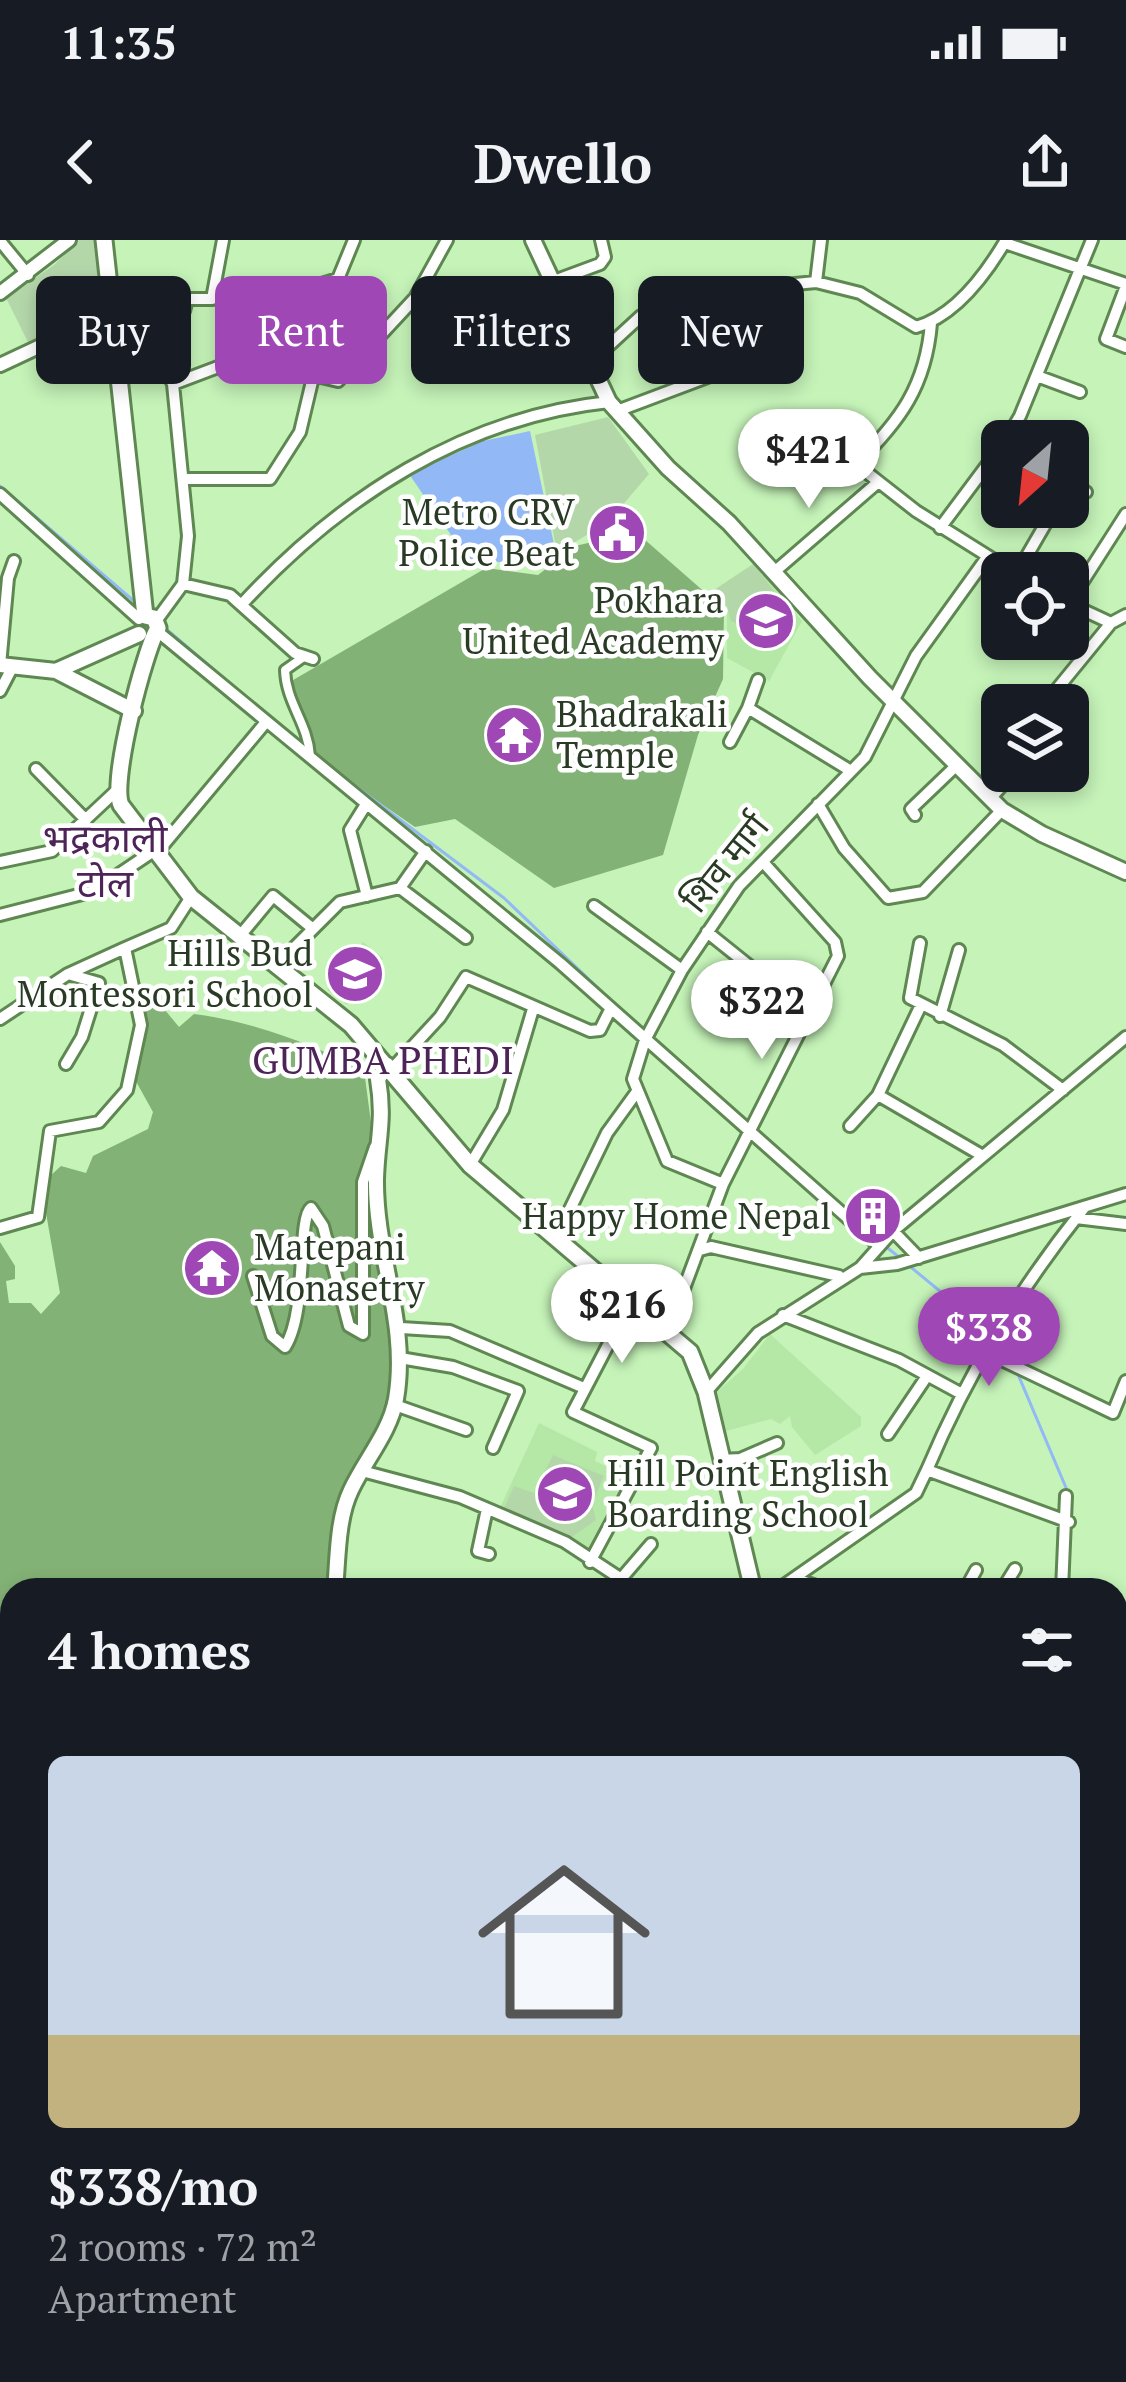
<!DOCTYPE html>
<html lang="en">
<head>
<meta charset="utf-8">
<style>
	:root { --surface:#171b24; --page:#20242c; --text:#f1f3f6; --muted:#9ea1a6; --line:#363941; --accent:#9f48b5 }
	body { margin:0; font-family:"PT Serif","Noto Sans Devanagari",serif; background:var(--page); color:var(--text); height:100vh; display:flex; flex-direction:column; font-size:45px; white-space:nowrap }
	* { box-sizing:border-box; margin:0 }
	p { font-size:39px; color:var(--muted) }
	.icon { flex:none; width:66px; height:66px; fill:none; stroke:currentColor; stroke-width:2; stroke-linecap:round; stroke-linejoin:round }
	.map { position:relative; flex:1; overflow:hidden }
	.details { position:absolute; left:0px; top:1338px; width:1128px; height:804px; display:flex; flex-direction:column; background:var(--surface); border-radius:36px 36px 0 0; box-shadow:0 6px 18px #0003 }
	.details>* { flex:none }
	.banner { position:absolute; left:36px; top:36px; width:1056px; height:108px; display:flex; gap:24px }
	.needle { width:78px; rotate:207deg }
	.fabs { position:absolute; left:981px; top:180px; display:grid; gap:24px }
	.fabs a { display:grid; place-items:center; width:108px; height:108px; border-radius:18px; background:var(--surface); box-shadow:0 6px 18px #0003; font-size:60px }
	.price { position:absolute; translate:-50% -102px; padding:0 27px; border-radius:42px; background:#fff; color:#222; font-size:39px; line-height:78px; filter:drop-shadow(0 3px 6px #0008) }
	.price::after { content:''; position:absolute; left:50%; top:72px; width:36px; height:27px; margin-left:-18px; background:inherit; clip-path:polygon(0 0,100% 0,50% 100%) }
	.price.current { background:var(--accent); color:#fff }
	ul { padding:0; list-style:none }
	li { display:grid; align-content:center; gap:24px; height:636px; padding:0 48px }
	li+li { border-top:3px solid var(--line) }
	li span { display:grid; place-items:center; height:372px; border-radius:18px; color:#555 }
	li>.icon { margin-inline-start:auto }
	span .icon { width:216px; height:216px; fill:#fffc; stroke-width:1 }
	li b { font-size:51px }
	h2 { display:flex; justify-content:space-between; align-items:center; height:144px; padding:0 48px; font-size:51px }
	.chip { padding:0 42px; border-radius:18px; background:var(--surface); box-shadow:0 6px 18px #0003; font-size:42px; line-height:108px }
	.chip.current { background:var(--accent); color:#fff }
	.status { display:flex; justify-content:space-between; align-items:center; height:84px; padding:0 60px; background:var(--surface); direction:ltr }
	.status svg { height:33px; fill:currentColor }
	header { display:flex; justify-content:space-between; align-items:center; height:156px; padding:0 48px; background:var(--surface); font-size:54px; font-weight:700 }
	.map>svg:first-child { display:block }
	.built { fill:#b5e8a7 }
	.green { fill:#b4d7aa }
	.forest { fill:#83b276 }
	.water { fill:#92b9f6 }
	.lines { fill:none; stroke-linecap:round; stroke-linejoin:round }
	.stream { stroke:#92b9f6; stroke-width:3 }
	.pedestrian-casing { stroke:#5e8752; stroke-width:14 }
	.minor-casing { stroke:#5e8752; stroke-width:16 }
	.tertiary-casing { stroke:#5e8752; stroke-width:18 }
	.secondary-casing { stroke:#5e8752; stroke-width:20 }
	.primary-casing { stroke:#5e8752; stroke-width:21 }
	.pedestrian { stroke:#fff; stroke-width:8 }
	.minor { stroke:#fff; stroke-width:10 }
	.tertiary { stroke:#fff; stroke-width:12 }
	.secondary { stroke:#fff; stroke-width:14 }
	.primary { stroke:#fff; stroke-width:15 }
	.labels { text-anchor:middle; stroke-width:9; stroke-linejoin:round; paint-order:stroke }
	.poi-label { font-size:36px; fill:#293b24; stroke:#fff; text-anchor:end }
	.street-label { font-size:36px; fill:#293b24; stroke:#fff }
	.neighbourhood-label { font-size:39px; fill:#4d2358; stroke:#fff }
</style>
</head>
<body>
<div class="status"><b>11:35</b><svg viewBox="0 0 49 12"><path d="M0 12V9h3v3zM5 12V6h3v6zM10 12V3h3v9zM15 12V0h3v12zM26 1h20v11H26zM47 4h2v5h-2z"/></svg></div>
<header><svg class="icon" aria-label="back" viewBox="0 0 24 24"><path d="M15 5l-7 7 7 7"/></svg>Dwello<svg class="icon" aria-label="share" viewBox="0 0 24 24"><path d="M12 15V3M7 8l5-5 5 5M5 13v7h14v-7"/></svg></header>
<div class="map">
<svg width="1126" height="2142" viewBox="0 0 1126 2142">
	<rect width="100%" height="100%" fill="#c5f3b8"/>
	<path class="built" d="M 754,323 L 802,381 L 769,441 L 727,418 L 727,367 L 711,352 Z
		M 363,702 L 383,718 L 347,765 L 327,750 Z
		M 770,1094 L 861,1177 L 861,1186 L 815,1215 L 792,1187 L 790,1176 L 780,1184 L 771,1179 L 726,1191 L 711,1157 L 743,1129 Z
		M 539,1183 L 597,1212 L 595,1221 L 632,1239 L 590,1318 L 499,1270 Z
		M 1116,1626 L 1126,1629 L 1126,1734 L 1116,1729 Z"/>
	<path class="green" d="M 79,0 L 97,0 L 106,70 L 32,110 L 6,58 L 54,25 Z
		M 608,177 L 649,234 L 608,282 L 557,313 L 535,195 Z
		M 754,324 L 787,369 L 771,400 L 731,381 L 727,366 L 711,352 Z
		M 553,1215 L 604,1236 L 592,1264 L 596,1280 L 572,1297 L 503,1270 L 514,1246 L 534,1253 Z"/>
	<path class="forest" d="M 636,292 L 724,369 L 723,439 L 698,495 L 663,615 L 554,648 L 455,579 L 415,587 L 309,514 L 288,443 L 486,328 L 538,335 L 575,306 Z
		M 160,764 L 179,787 L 194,774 C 251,781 312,804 364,830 L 398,1086 L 394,1151 L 343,1251 L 329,1350 L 12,1350 L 12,1547 L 0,1548 L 0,1002 L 15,1026 L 15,1039 L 6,1041 L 9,1063 L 31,1063 L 41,1074 L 60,1053 L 46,973 L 50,936 L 61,926 L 86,933 L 93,916 L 148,889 L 153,872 L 133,836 L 144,769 Z
		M 12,1599 L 12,1707 L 0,1719 L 0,1614 Z"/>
	<path class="water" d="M 530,191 L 555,309 L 535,323 L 469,321 L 409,234 L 483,201 Z"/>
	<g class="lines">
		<path class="stream" d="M 0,246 L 135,362
			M 165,388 L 254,464
			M 330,527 L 504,658 L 622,771
			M 884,1005 L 900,1018
			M 907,1024 L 992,1094
			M 999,1101 L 1011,1118
			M 1017,1132 L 1067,1250"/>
		<g class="pedestrian-casing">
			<path id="pedestrian" d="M 305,416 L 285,430 C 286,463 308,483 310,516"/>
		</g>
		<g class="minor-casing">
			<path id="minor" d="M 0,1 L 28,35
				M 1005,3 L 1126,44
				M 554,41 L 600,24 L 605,17 L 601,0
				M 816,42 L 821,0
				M 1126,46 L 1106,99 L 1126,107
				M 184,71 L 187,59 L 212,59 L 223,0
				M 114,90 L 156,109 L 173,144 L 188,296 L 183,344 L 156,381
				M 592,121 L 641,76 L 715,65 L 764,47 L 816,42 L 860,53 L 916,87 C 955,76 986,34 1006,0
				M 239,130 L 242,88
				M 274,133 L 305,49 L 338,39 L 354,0
				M 1037,136 L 1080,152
				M 173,144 L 218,127 L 259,136 L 288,129 L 338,141 L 415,58 L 447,0
				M 617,171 L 718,133
				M 776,179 L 856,224 L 916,271 L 1015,333
				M 1005,201 L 1020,176 L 1092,0
				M 856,224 C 900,181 926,146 931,83
				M 184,239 L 270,239 L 300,192 L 314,133
				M 1068,242 L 1086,252
				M 0,254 L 139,379
				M 940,288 L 1002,205
				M 773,333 L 876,244
				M 1017,333 L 1050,276
				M 183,344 L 230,355 L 295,413 L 313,419
				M 243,363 C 340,258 464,177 609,162
				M 1068,363 L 1111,383 L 1126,375
				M 1069,363 L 1126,274
				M 157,391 L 560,723 L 878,1005
				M 0,425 L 8,338 L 14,321
				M 758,440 L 748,468 L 851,531
				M 0,451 L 13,426
				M 1044,465 L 1111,383
				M 730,502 L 748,468
				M 36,529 L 86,580
				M 990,559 L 1015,531
				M 818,564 L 844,608 L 888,658 L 923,652 L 1002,570
				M 365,566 L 350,590 L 367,656
				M 915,575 L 911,569 L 957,525
				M 0,622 L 52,611 L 116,551
				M 400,648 L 466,698
				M 594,666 L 682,730
				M 0,675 L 94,651 L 164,604 L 266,482
				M 707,692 L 808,773
				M 239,697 L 273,656 L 312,688
				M 920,703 L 910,758 L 1003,805 L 1063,850
				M 275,727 L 340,662 L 400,648 L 426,611
				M 940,776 L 959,710
				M 0,779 L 68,734 L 125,708
				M 66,824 L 82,797 L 99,743 L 68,734
				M 391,830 L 440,777 L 466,737 L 590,791 L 600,790 L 610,770
				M 878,855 L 983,916
				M 850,886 L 878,855 L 920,767
				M 470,925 L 503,870 L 533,769
				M 723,944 L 667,921 L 633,839 L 645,800 L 682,730 L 739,646 L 865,517 L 916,416 L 988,316
				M 1076,978 L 1126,984
				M 0,988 L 38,977 L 50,891 L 99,882 L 127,850 L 141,785 L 125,708 L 171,688 L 191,657
				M 893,991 L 919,1018
				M 557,996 L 607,893 L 636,853
				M 700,1010 L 711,1007 L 839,1036
				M 860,1028 L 897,1024 L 1126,954
				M 253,1036 L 272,1096 L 285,1107 C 308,1071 297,979 311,968 L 323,986 L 349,1086 L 363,1094 L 363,942 L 375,907
				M 783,1075 L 899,1120 L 960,1153
				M 660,1083 L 683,1051 L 723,944 L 838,716 L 835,702 L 763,622
				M 401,1088 L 450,1091 L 584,1148
				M 983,1111 L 1113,1173 L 1126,1141
				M 400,1118 L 453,1127 L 518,1151 L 493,1208
				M 706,1152 L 758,1093 L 860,1028 L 893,991 L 1126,797
				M 395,1165 L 466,1190
				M 888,1194 L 927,1136
				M 722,1220 L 740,1219 L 777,1203
				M 362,1231 L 460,1257 L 565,1302 L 638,1350
				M 487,1269 L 478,1311 L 489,1314
				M 1069,1282 L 927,1230 C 968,1133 1018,1051 1084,968
				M 590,1322 L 651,1208 L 573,1172 L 632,1059
				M 796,1339 L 828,1350
				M 620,1340 L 651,1304
				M 777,1350 L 916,1253 L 927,1230
				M 965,1350 L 976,1330
				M 1002,1350 L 1015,1329
				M 1062,1350 L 1066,1256
				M 1116,1436 L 1126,1436
				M 1116,1465 L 1126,1471
				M 1121,1619 L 1126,1610
				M 0,1729 L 12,1719
				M 0,1742 L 12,1730
				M 1116,1762 L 1126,1757
				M 1116,1856 L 1126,1880
				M 1116,2024 L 1126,2017
				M 1037,2130 L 1037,2142
				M 79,2142 L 83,2130
				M 355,2142 L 355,2130
				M 551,2142 L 557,2130
				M 613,2142 L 616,2130
				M 870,2142 L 872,2130"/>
		</g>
		<g class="tertiary-casing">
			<path id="tertiary" d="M 0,53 L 69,0
				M 0,125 L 111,73"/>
		</g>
		<g class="secondary-casing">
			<path id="secondary" d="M 533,0 L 609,162 L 668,228 L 729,283 L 870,438 L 1002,570 L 1042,594 L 1126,632
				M 0,425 L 56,431 L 134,471
				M 56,431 L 139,394
				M 335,1350 C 338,1318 337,1279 351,1250 C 365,1220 390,1192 396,1159 C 409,1083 375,1015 376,939 C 377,900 385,881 378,839 L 387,825"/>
		</g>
		<g class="primary-casing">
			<path id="primary" d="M 104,0 L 145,376
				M 145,376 L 154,378 L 158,388 C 145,409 110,541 121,565 L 191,657 L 351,785 L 470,925 L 690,1112 L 706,1152 L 753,1350
				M 1116,2090 L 1126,2110"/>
		</g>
		<use href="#pedestrian" class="pedestrian"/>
		<use href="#minor" class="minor"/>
		<use href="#tertiary" class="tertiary"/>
		<use href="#secondary" class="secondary"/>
		<use href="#primary" class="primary"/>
	</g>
	<defs>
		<g id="civic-disc" transform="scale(3)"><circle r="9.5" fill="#9f48b5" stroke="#fff"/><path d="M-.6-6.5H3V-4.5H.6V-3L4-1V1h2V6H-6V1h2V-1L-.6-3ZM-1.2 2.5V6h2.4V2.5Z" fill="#fff"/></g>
		<g id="school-disc" transform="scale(3)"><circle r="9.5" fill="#9f48b5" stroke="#fff"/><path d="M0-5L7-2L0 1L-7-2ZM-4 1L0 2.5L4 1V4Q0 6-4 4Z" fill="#fff"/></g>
		<g id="temple-disc" transform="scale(3)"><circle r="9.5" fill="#9f48b5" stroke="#fff"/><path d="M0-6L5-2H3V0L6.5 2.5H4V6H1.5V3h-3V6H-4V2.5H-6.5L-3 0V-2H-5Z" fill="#fff"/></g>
		<g id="building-disc" transform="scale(3)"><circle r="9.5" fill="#9f48b5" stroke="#fff"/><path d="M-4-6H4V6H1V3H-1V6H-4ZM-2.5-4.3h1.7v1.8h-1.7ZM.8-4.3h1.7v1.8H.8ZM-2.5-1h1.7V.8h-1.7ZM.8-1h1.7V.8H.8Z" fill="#fff"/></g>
	</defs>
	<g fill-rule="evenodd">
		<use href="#civic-disc" x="617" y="293"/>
		<use href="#school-disc" x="766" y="381"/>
		<use href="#temple-disc" x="514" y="495"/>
		<use href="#school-disc" x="355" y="734"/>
		<use href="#building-disc" x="873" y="976"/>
		<use href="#temple-disc" x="212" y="1028"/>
		<use href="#school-disc" x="565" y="1254"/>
	</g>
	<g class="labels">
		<g class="poi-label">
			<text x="575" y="285">Metro CRV<tspan x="575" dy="41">Police Beat</tspan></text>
			<text x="724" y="373">Pokhara<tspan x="724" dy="41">United Academy</tspan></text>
			<text x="556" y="487" text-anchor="start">Bhadrakali<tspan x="556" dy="41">Temple</tspan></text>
			<text x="313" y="726">Hills Bud<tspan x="313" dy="41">Montessori School</tspan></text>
			<text x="831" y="989">Happy Home Nepal</text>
			<text x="254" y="1020" text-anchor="start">Matepani<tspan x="254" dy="41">Monasetry</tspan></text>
			<text x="607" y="1246" text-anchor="start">Hill Point English<tspan x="607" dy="41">Boarding School</tspan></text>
		</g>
		<g class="street-label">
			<text transform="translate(725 623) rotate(-51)" y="13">शिव मार्ग</text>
		</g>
		<g class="neighbourhood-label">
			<text x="105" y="612">भद्रकाली<tspan x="105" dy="45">टोल</tspan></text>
			<text x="383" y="834">GUMBA PHEDI</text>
		</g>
	</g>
</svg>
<div class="fabs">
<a><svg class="needle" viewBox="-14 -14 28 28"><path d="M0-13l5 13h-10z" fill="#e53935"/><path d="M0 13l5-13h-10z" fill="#9ea1a6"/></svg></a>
<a><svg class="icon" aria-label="locate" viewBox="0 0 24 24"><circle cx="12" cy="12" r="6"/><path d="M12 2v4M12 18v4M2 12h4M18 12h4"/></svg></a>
<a><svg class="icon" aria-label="layers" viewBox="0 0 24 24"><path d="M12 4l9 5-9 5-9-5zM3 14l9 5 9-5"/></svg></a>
</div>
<b class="price" style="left:809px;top:271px">$421</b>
<b class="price" style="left:762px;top:822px">$322</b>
<b class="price" style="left:622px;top:1126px">$216</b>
<b class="price current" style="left:989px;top:1149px">$338</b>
<div class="banner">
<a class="chip">Buy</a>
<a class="chip current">Rent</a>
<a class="chip">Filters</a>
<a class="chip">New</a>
</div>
<section class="details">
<h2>4 homes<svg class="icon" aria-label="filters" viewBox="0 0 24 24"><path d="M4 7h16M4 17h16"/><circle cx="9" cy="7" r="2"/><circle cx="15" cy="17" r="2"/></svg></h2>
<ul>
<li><span style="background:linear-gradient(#c9d6e8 75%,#c2b280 0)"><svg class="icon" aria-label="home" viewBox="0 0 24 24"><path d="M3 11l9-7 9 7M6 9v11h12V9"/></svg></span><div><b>$338/mo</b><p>2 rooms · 72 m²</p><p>Apartment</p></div></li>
</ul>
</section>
</div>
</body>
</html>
